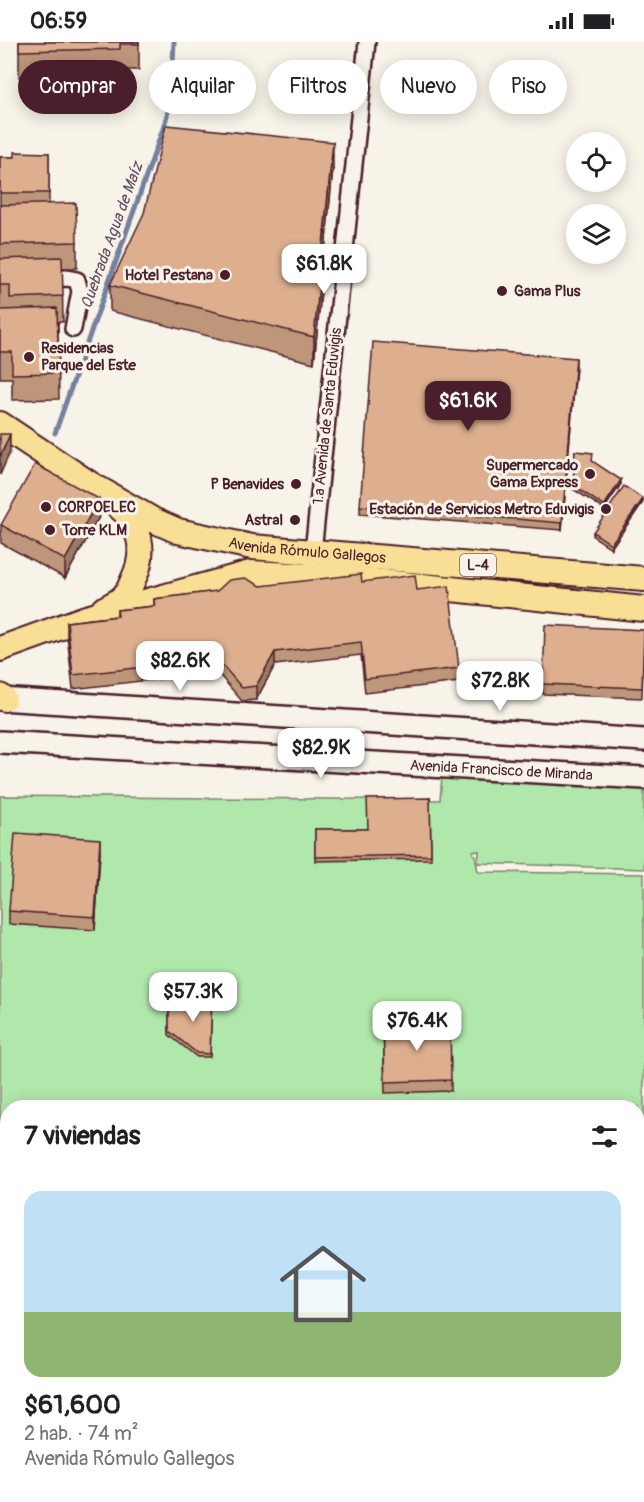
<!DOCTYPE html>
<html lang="es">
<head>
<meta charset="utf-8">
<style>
	:root { --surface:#fff; --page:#f6f6f6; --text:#202124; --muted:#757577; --accent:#4a1f2b }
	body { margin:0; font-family:Pangolin,sans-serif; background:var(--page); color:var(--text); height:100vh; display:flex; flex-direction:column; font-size:22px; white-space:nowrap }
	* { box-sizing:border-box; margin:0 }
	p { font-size:20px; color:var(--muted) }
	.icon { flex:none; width:33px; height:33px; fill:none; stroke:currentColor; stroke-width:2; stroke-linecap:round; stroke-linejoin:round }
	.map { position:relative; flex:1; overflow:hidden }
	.side { position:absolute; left:0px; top:1058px; width:645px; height:404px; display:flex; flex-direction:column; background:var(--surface); border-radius:24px 24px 0 0; box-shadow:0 3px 15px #0003 }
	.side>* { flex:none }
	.guide { position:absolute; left:18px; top:18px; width:609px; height:54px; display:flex; gap:12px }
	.fabs { position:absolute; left:566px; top:90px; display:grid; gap:12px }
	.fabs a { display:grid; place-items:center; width:60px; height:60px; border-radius:50%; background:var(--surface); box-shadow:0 3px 15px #0003; font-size:30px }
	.price { position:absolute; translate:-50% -51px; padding:0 14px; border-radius:12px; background:#fff; color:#222; font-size:20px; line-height:39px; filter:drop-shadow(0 2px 3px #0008) }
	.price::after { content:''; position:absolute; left:50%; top:36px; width:18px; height:14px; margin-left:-9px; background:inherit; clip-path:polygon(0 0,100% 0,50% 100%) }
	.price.current { background:var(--accent); color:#fff }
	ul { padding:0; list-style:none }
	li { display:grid; align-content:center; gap:12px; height:318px; padding:0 24px }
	li span { display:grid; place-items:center; height:186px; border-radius:18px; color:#555 }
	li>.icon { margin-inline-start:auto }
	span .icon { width:108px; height:108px; fill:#fffc; stroke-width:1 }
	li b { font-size:26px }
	h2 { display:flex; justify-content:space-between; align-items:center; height:72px; padding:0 24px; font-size:26px }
	.tag { padding:0 21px; border-radius:27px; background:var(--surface); box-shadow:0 3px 15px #0003; font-size:21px; line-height:54px }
	.tag.current { background:var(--accent); color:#fff }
	.status { display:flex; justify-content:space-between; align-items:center; height:42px; padding:0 30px; background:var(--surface); direction:ltr }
	.status svg { height:16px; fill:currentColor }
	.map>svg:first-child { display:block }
	.green { fill:#b0e7aa; stroke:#7d836a; stroke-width:1.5; fill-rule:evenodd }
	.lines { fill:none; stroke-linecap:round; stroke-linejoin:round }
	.stream { stroke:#75809f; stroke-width:5 }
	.minor-casing { stroke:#4a1f2b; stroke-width:20 }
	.secondary-casing { stroke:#4a1f2b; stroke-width:26 }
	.primary-casing { stroke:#4a1f2b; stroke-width:28 }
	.minor { stroke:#f7f3e8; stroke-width:15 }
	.secondary { stroke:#f7f3e8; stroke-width:21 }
	.primary { stroke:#f9df96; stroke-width:24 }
	.wall { fill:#be967a; stroke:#4a1f2b; stroke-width:1.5 }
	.shaded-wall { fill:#9b7a63; stroke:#4a1f2b; stroke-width:1.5 }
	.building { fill:#ddaf8e; stroke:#4a1f2b; stroke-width:1.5 }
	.poi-dot { fill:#4a1f2b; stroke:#f7f3e8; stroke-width:2 }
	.labels { text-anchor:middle; stroke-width:6; stroke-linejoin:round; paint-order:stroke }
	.shield { fill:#f7f3e8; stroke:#7e5f64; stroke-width:1.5 }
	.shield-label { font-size:14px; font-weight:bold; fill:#4a1f2b }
	.poi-label { font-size:15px; font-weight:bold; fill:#4a1f2b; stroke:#f7f3e8; text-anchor:end }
	.street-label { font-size:15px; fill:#4a1f2b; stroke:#f7f3e8 }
	.water-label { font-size:16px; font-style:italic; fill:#604f65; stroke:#f7f3e8 }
</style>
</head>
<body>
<div class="status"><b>06:59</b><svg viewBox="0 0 49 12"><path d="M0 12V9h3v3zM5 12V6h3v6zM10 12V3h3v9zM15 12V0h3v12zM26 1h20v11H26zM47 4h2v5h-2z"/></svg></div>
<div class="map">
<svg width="644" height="1460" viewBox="0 0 644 1460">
	<rect width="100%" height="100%" fill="#f7f3e8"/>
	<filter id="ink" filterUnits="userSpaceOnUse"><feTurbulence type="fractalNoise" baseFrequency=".0167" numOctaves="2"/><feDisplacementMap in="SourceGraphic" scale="12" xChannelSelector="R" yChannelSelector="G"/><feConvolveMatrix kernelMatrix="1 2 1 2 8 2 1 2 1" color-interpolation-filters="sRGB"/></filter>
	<g filter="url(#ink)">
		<path class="green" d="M 442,734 L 644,742 L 644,827 L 478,821 L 479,809 L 473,809 L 473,812 L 475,813 L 478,830 L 644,832 L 644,1460 L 0,1460 L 0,754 L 440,758 ZM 8,1065 L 638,1065 L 638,1454 L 8,1454 Z"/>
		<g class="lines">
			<path class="stream" d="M 55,391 L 164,84 L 171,59 L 174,0"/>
			<g class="minor-casing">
				<path id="minor" d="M 0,239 L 67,236 L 77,238 L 80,249 L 73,287
					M 312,519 L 367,0"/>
			</g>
			<g class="secondary-casing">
				<g id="secondary">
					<path d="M 0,657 L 644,698"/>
					<path id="s1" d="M 0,700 L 644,736"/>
				</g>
			</g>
			<g class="primary-casing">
				<g id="primary">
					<path id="s2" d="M 0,382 L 90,442 L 153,478 L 178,489 L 252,505 L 644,537"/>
					<path d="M 104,567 C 111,563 119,560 124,554 C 128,550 131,543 133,538 C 147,510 141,482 117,463"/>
					<path d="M 0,607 L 86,576 L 250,531 L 335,535 L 644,567"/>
					<path d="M 0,654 L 4,657"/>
				</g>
			</g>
			<use href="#minor" class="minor"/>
			<use href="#secondary" class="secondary"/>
			<use href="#primary" class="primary"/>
		</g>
		<path class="wall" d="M 19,0 L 139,0 L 139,28 L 120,28 L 120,33 L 19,35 Z
			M 49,111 L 49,162 L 77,200 L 77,226 L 62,226 L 63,280 L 58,280 L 59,357 L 12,358 L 12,336 L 0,336 L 0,115 L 15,115 Z
			M 333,126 L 314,321 L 110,269 L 110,243 Z
			M 576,324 L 562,488 L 360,472 L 360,464 Z
			M 575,409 L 592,419 L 621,442 L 604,467 L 573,447 Z
			M 643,460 L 611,506 L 593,494 L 593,490 Z
			M 99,475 L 65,536 L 1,501 L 1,483 Z
			M 362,540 L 417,548 L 459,626 L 459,640 L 365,651 L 361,613 L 275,623 L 256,658 L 242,659 L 217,630 L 73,647 L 67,593 L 67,580 L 117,574 L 117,568 L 154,564 L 154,557 L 261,544 Z
			M 644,588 L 642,656 L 543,652 L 543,642 Z
			M 430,756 L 431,817 L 315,819 L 315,787 L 368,787 Z
			M 100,810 L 95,888 L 9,882 L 9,869 Z
			M 212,949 L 210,1015 L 197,1015 L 169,993 L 169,967 Z
			M 383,982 L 451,1038 L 451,1049 L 385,1051 Z"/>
		<path class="shaded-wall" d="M 333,100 L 333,126 L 314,321 L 314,295 Z
			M 576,316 L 576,324 L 562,488 L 562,481 Z
			M 10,392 L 10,410 L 0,433 L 0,415 Z
			M 621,438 L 621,442 L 604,467 L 604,464 Z
			M 99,457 L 99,475 L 65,536 L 65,518 Z
			M 643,457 L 643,460 L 611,506 L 611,502 Z
			M 275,610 L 275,623 L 256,658 L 256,644 Z
			M 100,797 L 100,810 L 95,888 L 95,875 Z"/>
		<path class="building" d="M 19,0 L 139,0 L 139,2 L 120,2 L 120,7 L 19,9 Z
			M 166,83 L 333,100 L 314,295 L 110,243 L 144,171 Z
			M 15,110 L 49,111 L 49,151 L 0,151 L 0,115 L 15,115 Z
			M 76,161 L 77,200 L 0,202 L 0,163 Z
			M 62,215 L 63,254 L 10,256 L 10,243 L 0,243 L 0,217 Z
			M 57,266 L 59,331 L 12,332 L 12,310 L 0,310 L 0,268 Z
			M 373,300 L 576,316 L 562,481 L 360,464 Z
			M 0,392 L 10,392 L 0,415 Z
			M 575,409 L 593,411 L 592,419 L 621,438 L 604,464 L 573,443 Z
			M 35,422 L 99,457 L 65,518 L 1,483 Z
			M 624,444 L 643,457 L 611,502 L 593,490 Z
			M 361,532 L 362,540 L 415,533 L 417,548 L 449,544 L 459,626 L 365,637 L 361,600 L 275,610 L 256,644 L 248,645 L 242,646 L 217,617 L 73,633 L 67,580 L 118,574 L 117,568 L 155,564 L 154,557 L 217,549 L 229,538 L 245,536 L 261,544 Z
			M 545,583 L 644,588 L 642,646 L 543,642 Z
			M 430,756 L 431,813 L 315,815 L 315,787 L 368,787 L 367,757 Z
			M 15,791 L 100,797 L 95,875 L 9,869 Z
			M 212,949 L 210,1012 L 197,1011 L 169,989 L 169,967 L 203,951 Z
			M 450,981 L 451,1038 L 385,1040 L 383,982 Z
			M 63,1454 L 102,1454 L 102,1460 L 63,1460 Z"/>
	</g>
	<g class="poi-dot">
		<circle cx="225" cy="233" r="6"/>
		<circle cx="502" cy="249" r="6"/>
		<circle cx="29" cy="315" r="6"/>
		<circle cx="590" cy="432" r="6"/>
		<circle cx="296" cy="442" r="6"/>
		<circle cx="46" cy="465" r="6"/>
		<circle cx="606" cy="467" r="6"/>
		<circle cx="295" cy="478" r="6"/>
		<circle cx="50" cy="488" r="6"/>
	</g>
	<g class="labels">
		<rect class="shield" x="460" y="512" width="36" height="22" rx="4.5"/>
		<g class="shield-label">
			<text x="478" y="528">L-4</text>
		</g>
		<g class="poi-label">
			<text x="213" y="238">Hotel Pestana</text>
			<text x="514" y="254" text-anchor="start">Gama Plus</text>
			<text x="41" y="311" text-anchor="start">Residencias<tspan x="41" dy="17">Parque del Este</tspan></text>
			<text x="578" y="428">Supermercado<tspan x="578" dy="17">Gama Express</tspan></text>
			<text x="284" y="447">P Benavides</text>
			<text x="58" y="470" text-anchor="start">CORPOELEC</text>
			<text x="594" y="472">Estación de Servicios Metro Eduvigis</text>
			<text x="283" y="483">Astral</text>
			<text x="62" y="493" text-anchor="start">Torre KLM</text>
		</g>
		<g class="street-label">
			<text transform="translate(327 374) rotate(-84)" y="5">1.ª Avenida de Santa Eduvigis</text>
			<text dy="5" stroke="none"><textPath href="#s2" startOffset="339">Avenida Rómulo Gallegos</textPath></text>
			<text dy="5" stroke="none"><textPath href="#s1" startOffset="502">Avenida Francisco de Miranda</textPath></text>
		</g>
		<g class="water-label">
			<text transform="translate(111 193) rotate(-70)" y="6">Quebrada Agua de Maíz</text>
		</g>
	</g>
</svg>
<div class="fabs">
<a><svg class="icon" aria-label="locate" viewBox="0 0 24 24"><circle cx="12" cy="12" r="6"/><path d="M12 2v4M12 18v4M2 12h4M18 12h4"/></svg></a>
<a><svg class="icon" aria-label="layers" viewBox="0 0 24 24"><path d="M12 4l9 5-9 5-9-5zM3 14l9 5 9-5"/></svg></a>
</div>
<b class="price" style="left:324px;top:253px">$61.8K</b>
<b class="price current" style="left:468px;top:390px">$61.6K</b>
<b class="price" style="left:180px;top:650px">$82.6K</b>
<b class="price" style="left:500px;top:670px">$72.8K</b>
<b class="price" style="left:321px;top:737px">$82.9K</b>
<b class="price" style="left:193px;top:981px">$57.3K</b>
<b class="price" style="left:417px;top:1010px">$76.4K</b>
<div class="guide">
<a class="tag current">Comprar</a>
<a class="tag">Alquilar</a>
<a class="tag">Filtros</a>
<a class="tag">Nuevo</a>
<a class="tag">Piso</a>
</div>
<section class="side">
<h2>7 viviendas<svg class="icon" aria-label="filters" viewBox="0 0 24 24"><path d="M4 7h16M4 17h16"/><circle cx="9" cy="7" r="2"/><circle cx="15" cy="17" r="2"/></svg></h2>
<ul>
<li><span style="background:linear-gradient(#bfe0f5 65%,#8fb573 0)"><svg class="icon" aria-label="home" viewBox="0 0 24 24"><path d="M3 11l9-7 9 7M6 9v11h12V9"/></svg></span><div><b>$61,600</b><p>2 hab. · 74 m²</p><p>Avenida Rómulo Gallegos</p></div></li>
</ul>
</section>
</div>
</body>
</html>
